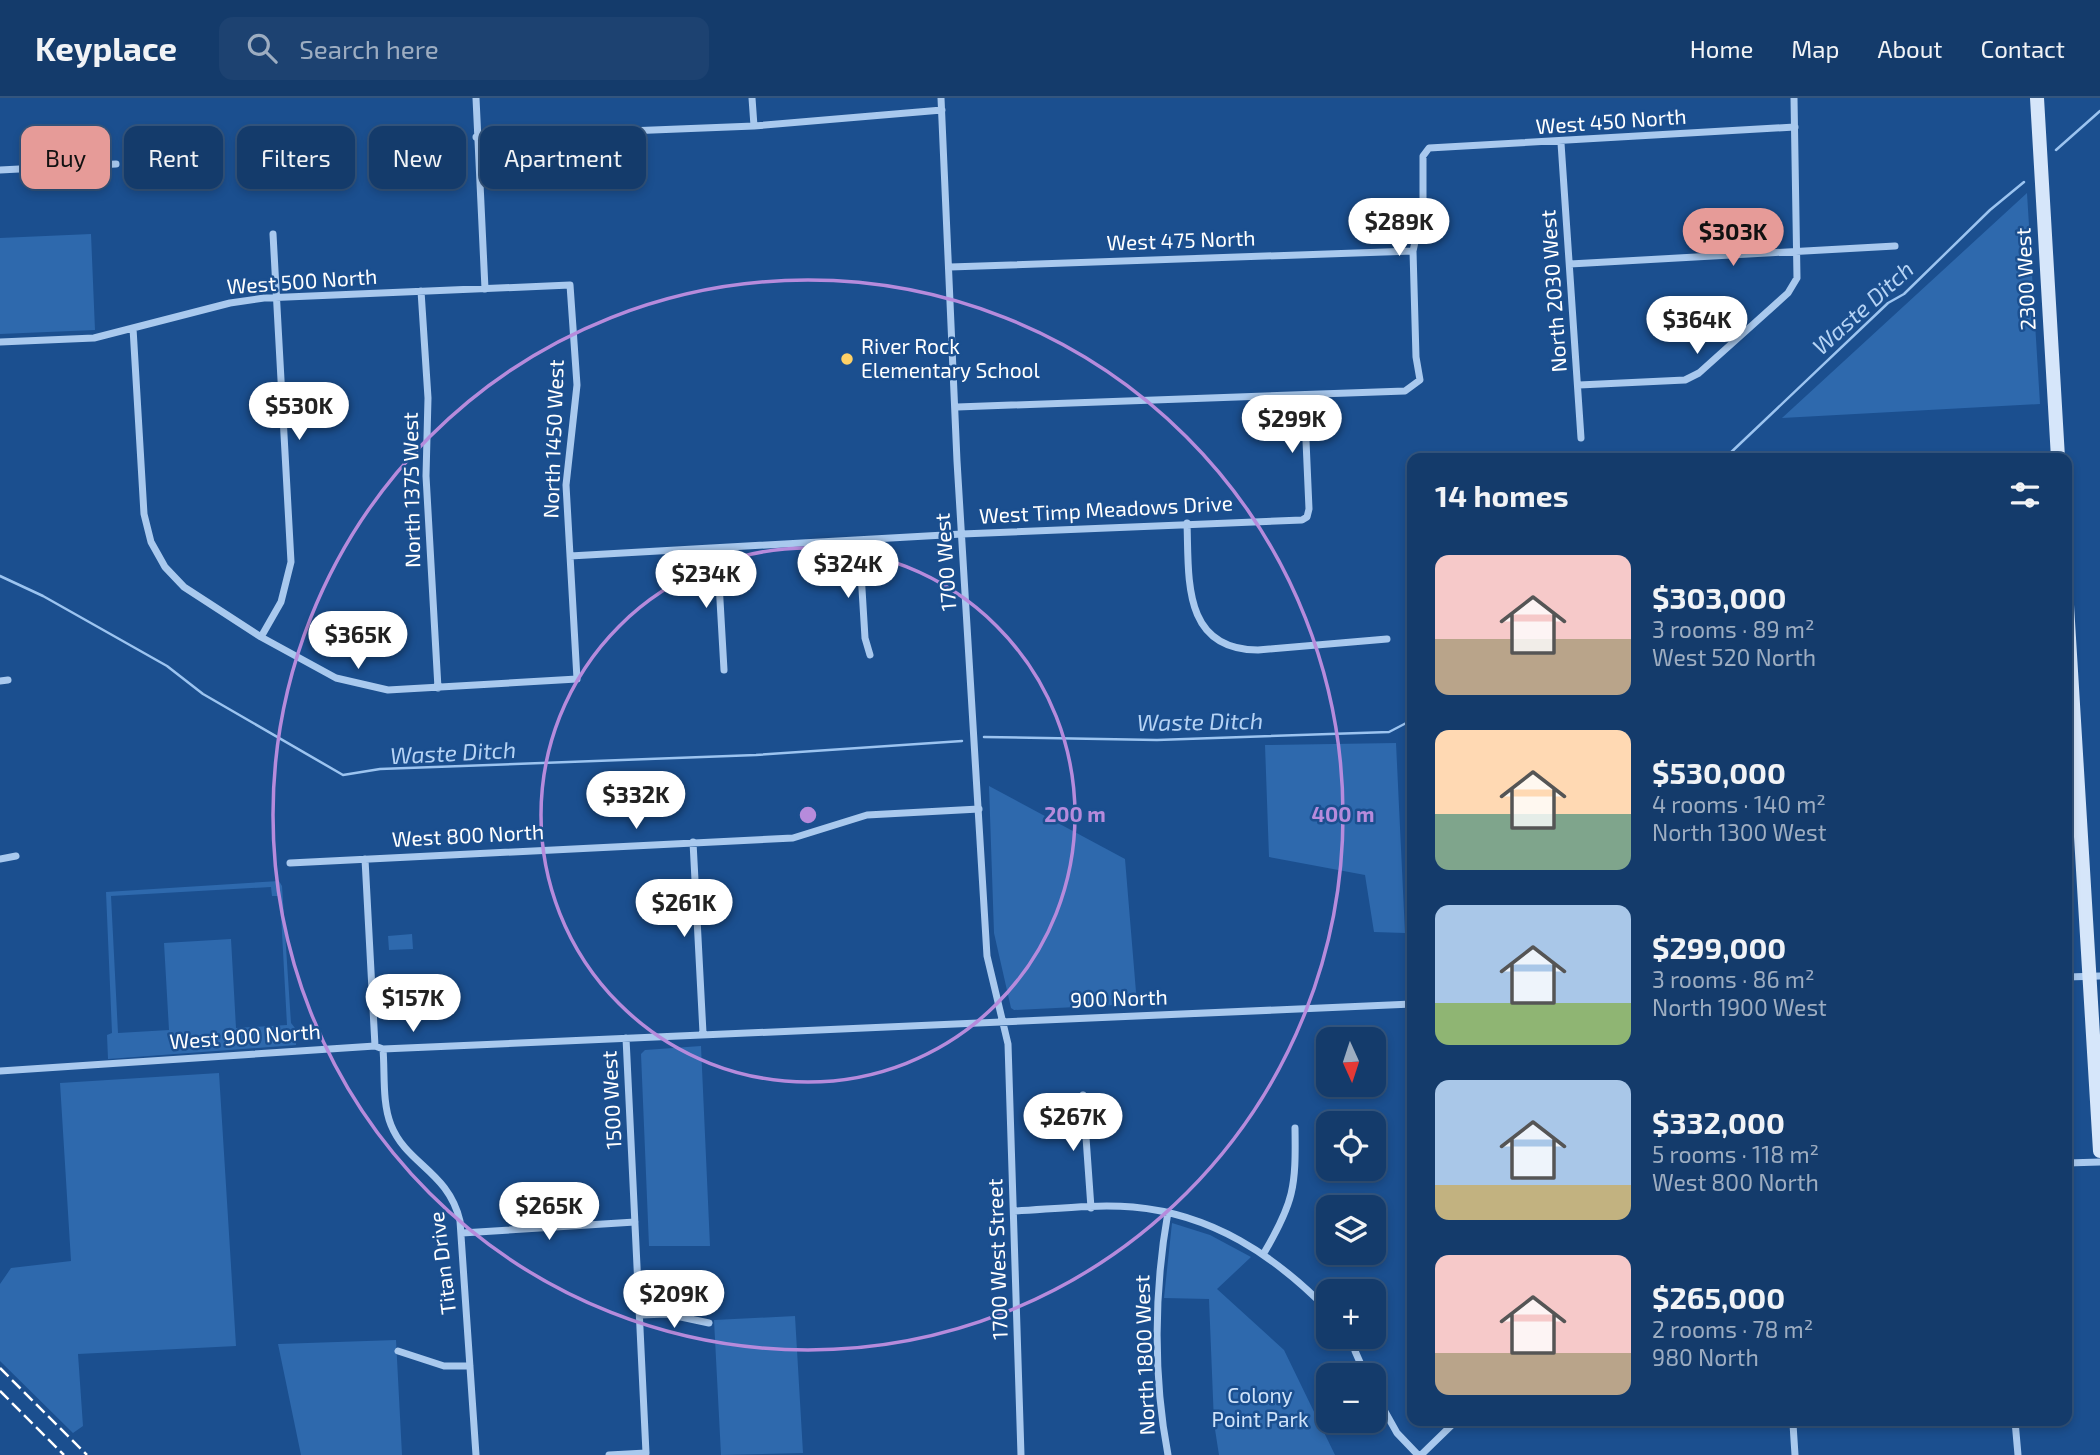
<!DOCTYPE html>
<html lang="en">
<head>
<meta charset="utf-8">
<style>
	:root { --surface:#143b6b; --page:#1d4271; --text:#f1f3f6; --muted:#9dadc1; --line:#33557e; --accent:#e69b98 }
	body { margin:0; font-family:"Exo 2",sans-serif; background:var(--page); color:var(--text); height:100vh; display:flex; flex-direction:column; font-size:26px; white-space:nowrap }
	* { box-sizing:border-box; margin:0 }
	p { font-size:23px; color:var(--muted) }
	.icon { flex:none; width:38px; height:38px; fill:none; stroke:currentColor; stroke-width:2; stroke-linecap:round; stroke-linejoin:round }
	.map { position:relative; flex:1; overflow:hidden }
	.sheet { position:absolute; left:1407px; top:355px; width:665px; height:973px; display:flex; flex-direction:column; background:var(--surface); border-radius:14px; box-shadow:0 4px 10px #0003,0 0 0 2px var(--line) }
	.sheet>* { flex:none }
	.hud { position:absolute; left:21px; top:28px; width:665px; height:63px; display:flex; gap:14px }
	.needle { width:46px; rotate:177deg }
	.controls { position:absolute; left:1316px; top:929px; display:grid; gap:14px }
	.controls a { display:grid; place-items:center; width:70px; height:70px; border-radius:14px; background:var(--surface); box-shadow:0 4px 10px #0003,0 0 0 2px var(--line); font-size:35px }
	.price { position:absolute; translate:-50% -60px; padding:0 16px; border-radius:24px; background:#fff; color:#222; font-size:23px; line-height:46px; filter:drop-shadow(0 2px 4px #0008) }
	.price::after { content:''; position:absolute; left:50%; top:42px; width:21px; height:16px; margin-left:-10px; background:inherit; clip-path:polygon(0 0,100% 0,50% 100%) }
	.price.on { background:var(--accent); color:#111 }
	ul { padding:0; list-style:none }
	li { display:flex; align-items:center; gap:21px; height:175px; padding:0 28px }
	li span { display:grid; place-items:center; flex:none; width:196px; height:140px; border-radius:14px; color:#555 }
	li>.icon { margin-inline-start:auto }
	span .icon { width:84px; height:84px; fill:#fffc; stroke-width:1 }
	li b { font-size:30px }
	h2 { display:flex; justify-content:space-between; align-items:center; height:84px; padding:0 28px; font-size:30px }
	.chip { padding:0 24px; border-radius:14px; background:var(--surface); box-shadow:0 4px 10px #0003,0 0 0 2px var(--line); font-size:24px; line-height:63px }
	.chip.on { background:var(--accent); color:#111 }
	header { display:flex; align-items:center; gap:42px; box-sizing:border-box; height:98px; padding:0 35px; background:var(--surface); border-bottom:2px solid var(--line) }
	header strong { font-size:33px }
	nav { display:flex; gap:38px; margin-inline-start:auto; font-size:24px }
	.search { width:490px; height:63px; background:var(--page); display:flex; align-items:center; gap:18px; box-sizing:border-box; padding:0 24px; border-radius:14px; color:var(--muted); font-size:26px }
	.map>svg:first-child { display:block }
	.green { fill:#2e69ad; fill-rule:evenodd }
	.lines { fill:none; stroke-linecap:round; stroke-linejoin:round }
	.stream { stroke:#9cc4f0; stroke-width:2.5 }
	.street { stroke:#a9c9ee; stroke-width:7 }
	.secondary { stroke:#d6e6fa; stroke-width:14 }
	.rail { stroke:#fff; stroke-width:2.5; stroke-dasharray:12 5; stroke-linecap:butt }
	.ring { fill:none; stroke:#b68bdc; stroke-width:3.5 }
	.poi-dot { fill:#ffd166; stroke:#1b4f8f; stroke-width:2.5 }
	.labels { text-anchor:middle; stroke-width:5; stroke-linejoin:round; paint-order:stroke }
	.street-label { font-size:21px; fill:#fff; stroke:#1b4f8f }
	.poi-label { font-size:21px; fill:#fff; stroke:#1b4f8f; text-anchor:start }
	.park-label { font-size:21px; fill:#cfe3fa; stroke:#1b4f8f }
	.water-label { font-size:23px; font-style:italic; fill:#b5d3f5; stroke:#1b4f8f }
	.centre { fill:#b68bdc; stroke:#1b4f8f; stroke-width:3.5 }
	.ring-label { font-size:21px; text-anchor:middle; font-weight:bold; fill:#b68bdc; stroke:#1b4f8f; stroke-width:5; stroke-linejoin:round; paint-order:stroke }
</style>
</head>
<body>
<header>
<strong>Keyplace</strong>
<div class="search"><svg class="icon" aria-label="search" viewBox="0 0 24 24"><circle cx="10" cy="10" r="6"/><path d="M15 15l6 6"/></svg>Search here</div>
<nav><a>Home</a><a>Map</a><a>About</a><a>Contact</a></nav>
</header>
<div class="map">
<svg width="2100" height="1357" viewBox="0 0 2100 1357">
	<rect width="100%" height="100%" fill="#1b4f8f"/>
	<path class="green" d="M 2027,95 L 2040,306 L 1782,320 Z
		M 91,136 L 95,232 L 0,236 L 0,140 Z
		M 1396,645 L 1405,835 L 1374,834 L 1365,777 L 1269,759 L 1265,647 Z
		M 989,688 L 1125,761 L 1137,906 L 1014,912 L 1011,910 L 994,835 Z
		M 279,783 L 282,788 L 291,925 L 295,930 L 296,947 L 108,961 L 107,937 L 112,935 L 106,794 ZM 271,789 L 272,798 L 280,798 L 287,927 L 236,930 L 231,841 L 164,845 L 169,932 L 118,935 L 111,798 Z
		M 412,836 L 413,851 L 389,852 L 388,838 Z
		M 701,948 L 710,1148 L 649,1148 L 641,956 L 645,952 Z
		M 219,975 L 236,1248 L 78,1256 L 83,1328 L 73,1335 L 0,1263 L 0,1186 L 11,1170 L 71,1163 L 60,985 Z
		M 1172,1125 L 1210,1137 L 1251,1159 L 1217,1191 L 1284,1252 L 1335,1357 L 1219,1357 L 1214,1325 L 1209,1201 L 1164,1200 Z
		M 795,1218 L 803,1355 L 721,1357 L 714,1222 Z
		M 396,1242 L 402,1357 L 301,1357 L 278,1246 Z"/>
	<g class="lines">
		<path class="stream" d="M 2056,52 L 2100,13
			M 1725,360 L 1888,205 L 1904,196 L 1990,112 L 2024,84
			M 0,478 L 43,498 L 167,568 L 203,596 L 343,677 L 380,671 L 756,657 L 962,643
			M 984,639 L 1157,642 L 1389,634 L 1412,622"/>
		<path class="street" d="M 476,0 L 485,191
			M 752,0 L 754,28
			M 941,0 L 957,363 L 987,858 L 1008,946 L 1021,1357
			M 476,39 L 754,28 L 942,12
			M 1561,45 L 1581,340
			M 0,72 L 116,66
			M 1570,166 L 1895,148
			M 950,169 L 1413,153
			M 421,193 L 428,300 L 426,378 L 438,590
			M 0,244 L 94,240 L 230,205 L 264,200 L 570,187 L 577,287 L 566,387 L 577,581 L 388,592 L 336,580 L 261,539 L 184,489 L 165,469 L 151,444 L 144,416 L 133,230
			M 1579,287 L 1685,282 L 1699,275 L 1788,195 L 1797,180 L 1794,0
			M 957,309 L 1405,293 L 1420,282 L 1416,259 L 1413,153 L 1423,108 L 1423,58 L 1429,50 L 1795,29
			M 1187,425 C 1189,481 1182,552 1258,552 L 1387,541
			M 859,442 L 865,540 L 870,557
			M 717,450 L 724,572
			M 570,458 L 962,436 L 1302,422 L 1307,419 L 1309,411 L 1304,297
			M 261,539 L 281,504 L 291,464 L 273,136
			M 0,583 L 8,582
			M 693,744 L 703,935
			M 0,761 L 16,758
			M 365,761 L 375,948
			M 290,765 L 793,740 L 867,717 L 979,711
			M 2067,879 L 2100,878
			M 383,951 C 385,975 382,1005 391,1027 C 407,1067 448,1073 460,1123 L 476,1357
			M 0,973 L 375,948 L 383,951 L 1412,906
			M 1083,997 L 1091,1110
			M 2067,1065 L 2100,1064
			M 1014,1113 C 1053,1111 1094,1106 1133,1109 C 1212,1116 1274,1157 1328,1212
			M 462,1135 L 635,1124
			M 1264,1155 C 1294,1104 1296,1089 1295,1030
			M 640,1217 L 667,1216 L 709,1225
			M 1356,1239 L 1355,1253 L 1366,1278
			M 398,1253 L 444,1268 L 470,1268
			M 1374,1294 L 1397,1335 L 1418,1357
			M 2015,1323 L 2018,1357
			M 1793,1326 L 1795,1357
			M 609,1357 L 646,1355 L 626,940
			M 1168,1357 C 1153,1278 1154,1193 1168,1114
			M 1421,1357 L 1456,1323"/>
		<path class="secondary" d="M 2037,0 L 2058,360
			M 2067,507 L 2100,1053"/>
		<path class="rail" d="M 0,1270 L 87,1357
			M 0,1293 L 64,1357"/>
	</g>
	<g class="ring">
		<circle cx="808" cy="717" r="267"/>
		<circle cx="808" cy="717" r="535"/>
	</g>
	<circle class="poi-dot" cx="847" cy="261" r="7"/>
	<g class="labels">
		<g class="street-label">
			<text transform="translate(1611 24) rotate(-4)" y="7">West 450 North</text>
			<text transform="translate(1181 143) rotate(-2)" y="7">West 475 North</text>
			<text transform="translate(2026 181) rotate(-93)" y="7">2300 West</text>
			<text transform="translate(302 184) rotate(-4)" y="7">West 500 North</text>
			<text transform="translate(1554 193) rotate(-94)" y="7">North 2030 West</text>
			<text transform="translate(554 341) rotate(-88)" y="7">North 1450 West</text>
			<text transform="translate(412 392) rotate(-91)" y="7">North 1375 West</text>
			<text transform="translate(1106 412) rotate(-3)" y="7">West Timp Meadows Drive</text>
			<text transform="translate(946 464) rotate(-94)" y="7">1700 West</text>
			<text transform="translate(468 738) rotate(-3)" y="7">West 800 North</text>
			<text transform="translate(1119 901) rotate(-2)" y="7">900 North</text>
			<text transform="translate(245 939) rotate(-4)" y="7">West 900 North</text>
			<text transform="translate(612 1002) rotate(-93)" y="7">1500 West</text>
			<text transform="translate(998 1161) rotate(-92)" y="7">1700 West Street</text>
			<text transform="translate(443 1165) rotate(-97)" y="7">Titan Drive</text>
			<text transform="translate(1145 1257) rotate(-92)" y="7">North 1800 West</text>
		</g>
		<g class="poi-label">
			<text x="861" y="256">River Rock<tspan x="861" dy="24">Elementary School</tspan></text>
		</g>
		<g class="park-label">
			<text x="1260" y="1305">Colony<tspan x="1260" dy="24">Point Park</tspan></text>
		</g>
		<g class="water-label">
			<text transform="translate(1863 210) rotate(-42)" y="8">Waste Ditch</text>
			<text transform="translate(1200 624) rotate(-1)" y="8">Waste Ditch</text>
			<text transform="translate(453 655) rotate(-3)" y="8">Waste Ditch</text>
		</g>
	</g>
	<circle cx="808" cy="717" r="10" class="centre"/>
	<g class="ring-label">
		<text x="1075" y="724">200 m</text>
		<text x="1343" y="724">400 m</text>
	</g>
</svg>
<div class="controls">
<a><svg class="needle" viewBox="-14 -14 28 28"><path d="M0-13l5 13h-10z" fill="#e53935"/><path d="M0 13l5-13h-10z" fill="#9dadc1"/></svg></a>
<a><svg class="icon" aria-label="locate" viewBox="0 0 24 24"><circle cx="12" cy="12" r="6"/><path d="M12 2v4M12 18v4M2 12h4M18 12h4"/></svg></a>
<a><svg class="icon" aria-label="layers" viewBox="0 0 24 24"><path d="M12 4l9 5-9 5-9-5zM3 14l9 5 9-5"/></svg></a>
<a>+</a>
<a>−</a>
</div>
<b class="price" style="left:1399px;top:160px">$289K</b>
<b class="price on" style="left:1733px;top:170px">$303K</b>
<b class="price" style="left:1697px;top:258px">$364K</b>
<b class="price" style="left:299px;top:344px">$530K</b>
<b class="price" style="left:1292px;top:357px">$299K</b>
<b class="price" style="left:848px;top:502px">$324K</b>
<b class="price" style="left:706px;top:512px">$234K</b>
<b class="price" style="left:358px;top:573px">$365K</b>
<b class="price" style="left:636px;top:733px">$332K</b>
<b class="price" style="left:684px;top:841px">$261K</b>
<b class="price" style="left:413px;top:936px">$157K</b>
<b class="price" style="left:1073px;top:1055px">$267K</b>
<b class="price" style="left:549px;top:1144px">$265K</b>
<b class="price" style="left:674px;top:1232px">$209K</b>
<div class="hud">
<a class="chip on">Buy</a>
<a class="chip">Rent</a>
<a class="chip">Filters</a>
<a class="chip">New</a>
<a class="chip">Apartment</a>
</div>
<section class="sheet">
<h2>14 homes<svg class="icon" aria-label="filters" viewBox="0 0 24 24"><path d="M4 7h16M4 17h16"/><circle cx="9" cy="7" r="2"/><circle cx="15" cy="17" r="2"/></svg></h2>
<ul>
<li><span style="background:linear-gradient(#f6c9c9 60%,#b9a48a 0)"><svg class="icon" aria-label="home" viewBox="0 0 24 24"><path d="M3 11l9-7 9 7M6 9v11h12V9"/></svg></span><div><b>$303,000</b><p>3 rooms · 89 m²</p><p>West 520 North</p></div></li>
<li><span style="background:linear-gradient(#ffd9b3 60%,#7fa58c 0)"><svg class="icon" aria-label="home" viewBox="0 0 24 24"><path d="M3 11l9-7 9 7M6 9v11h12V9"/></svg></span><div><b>$530,000</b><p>4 rooms · 140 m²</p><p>North 1300 West</p></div></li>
<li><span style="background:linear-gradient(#a9c7e8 70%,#8fb573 0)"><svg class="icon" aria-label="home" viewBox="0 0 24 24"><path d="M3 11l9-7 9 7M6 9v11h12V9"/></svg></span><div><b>$299,000</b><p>3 rooms · 86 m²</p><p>North 1900 West</p></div></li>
<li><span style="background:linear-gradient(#a9c7e8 75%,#c2b280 0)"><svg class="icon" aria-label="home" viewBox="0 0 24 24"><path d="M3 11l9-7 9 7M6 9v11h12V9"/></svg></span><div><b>$332,000</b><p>5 rooms · 118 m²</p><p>West 800 North</p></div></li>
<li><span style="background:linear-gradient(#f6c9c9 70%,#b9a48a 0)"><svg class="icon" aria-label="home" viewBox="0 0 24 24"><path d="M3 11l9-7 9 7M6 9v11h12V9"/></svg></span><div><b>$265,000</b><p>2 rooms · 78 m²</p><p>980 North</p></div></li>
</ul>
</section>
</div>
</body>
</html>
